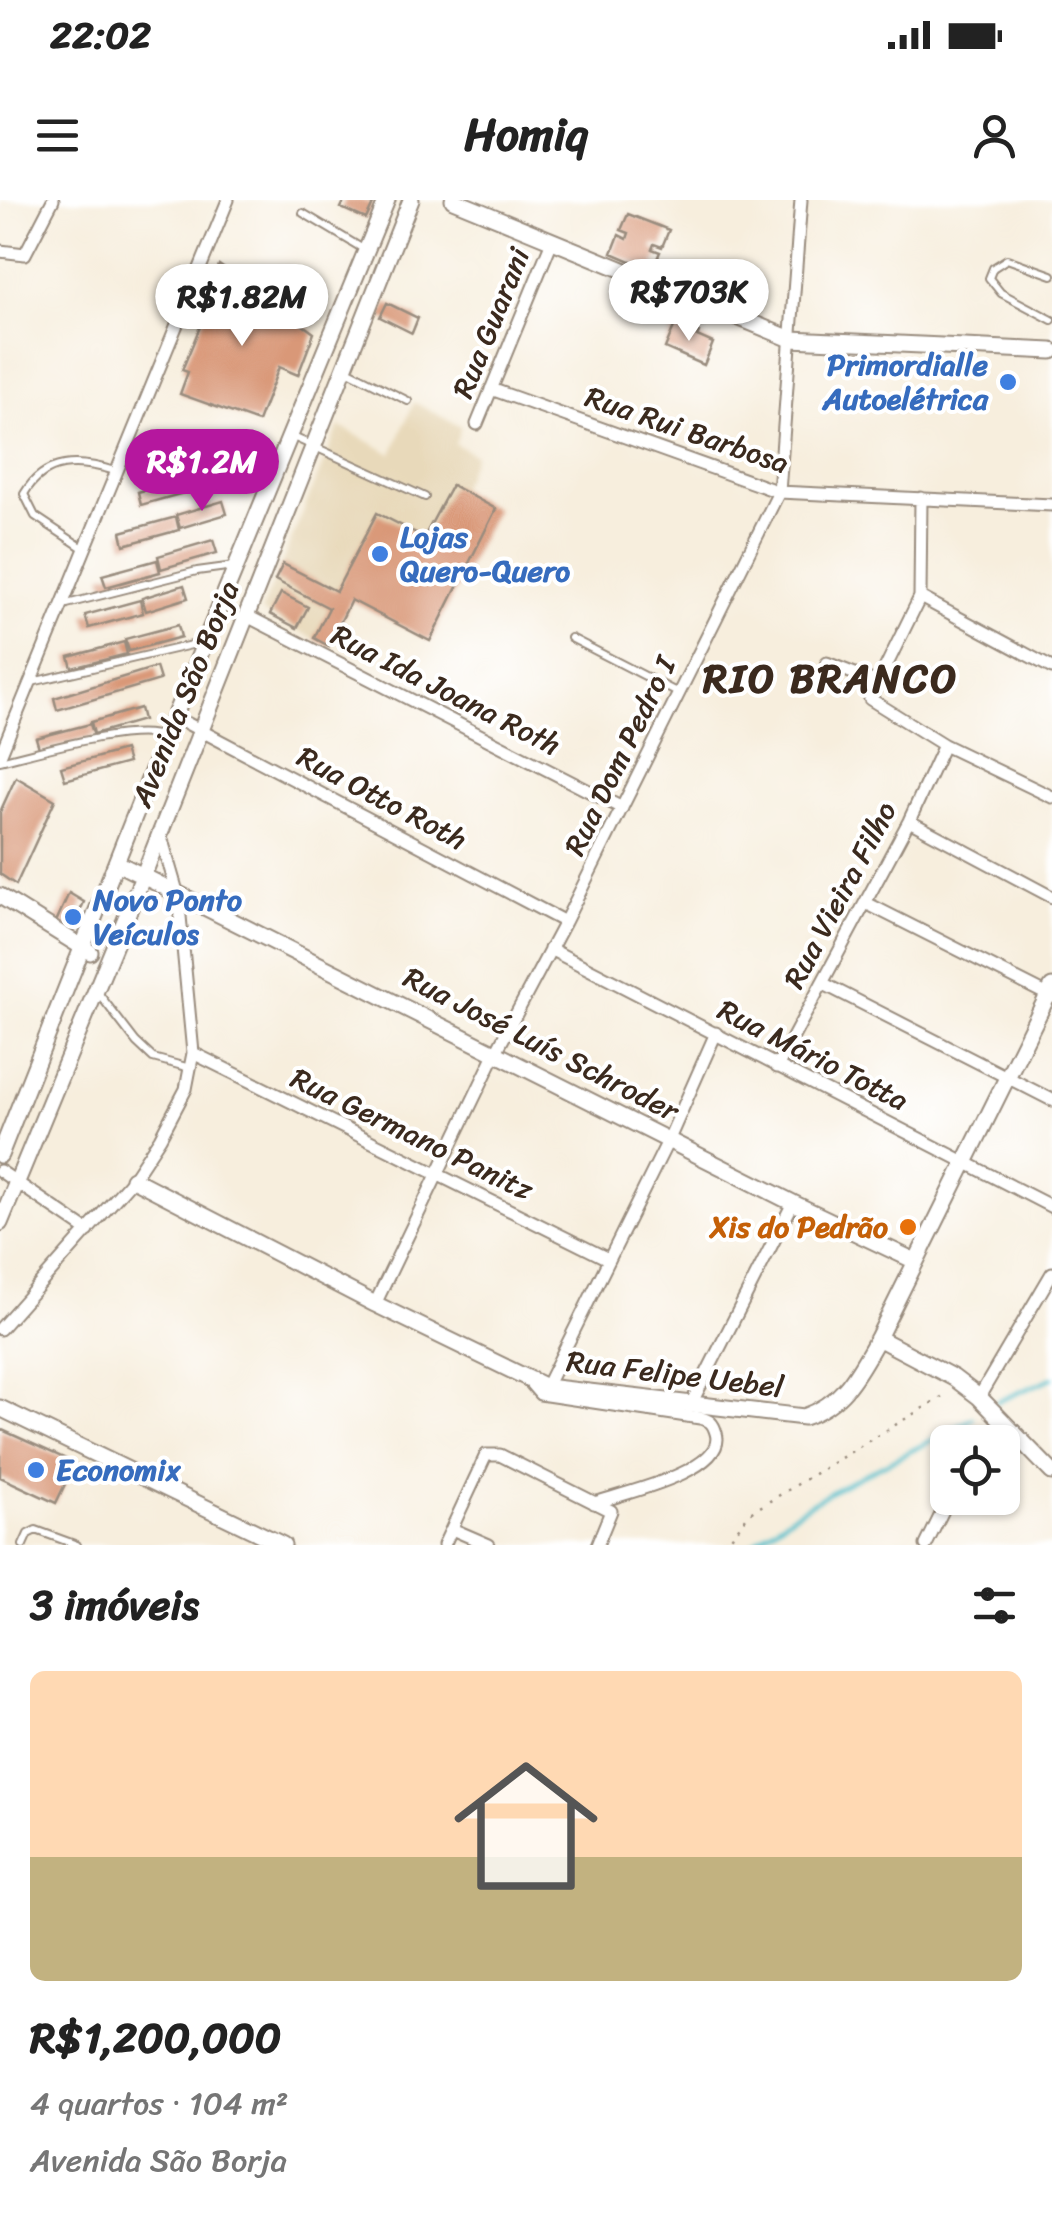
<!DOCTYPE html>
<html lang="pt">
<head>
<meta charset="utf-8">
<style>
	:root { --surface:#fff; --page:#f2f2f2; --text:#222; --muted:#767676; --line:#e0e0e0; --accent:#b5179e }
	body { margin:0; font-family:Sriracha,sans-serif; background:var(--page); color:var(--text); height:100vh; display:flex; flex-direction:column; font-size:38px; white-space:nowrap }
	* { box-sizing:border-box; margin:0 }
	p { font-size:32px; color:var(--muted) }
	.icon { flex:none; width:55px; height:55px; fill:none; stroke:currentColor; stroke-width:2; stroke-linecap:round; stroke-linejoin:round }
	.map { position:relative; height:1345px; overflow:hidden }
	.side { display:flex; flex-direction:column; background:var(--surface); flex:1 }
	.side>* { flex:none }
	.tools { position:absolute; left:930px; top:1225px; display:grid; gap:20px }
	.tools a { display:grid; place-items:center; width:90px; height:90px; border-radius:15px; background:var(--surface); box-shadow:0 2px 8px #0004; font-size:50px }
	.price { position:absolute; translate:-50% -85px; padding:0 22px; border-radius:35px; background:#fff; color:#222; font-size:32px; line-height:65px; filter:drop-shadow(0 2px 5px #0008) }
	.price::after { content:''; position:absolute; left:50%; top:60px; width:30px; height:22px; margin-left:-15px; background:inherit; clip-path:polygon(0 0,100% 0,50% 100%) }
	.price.on { background:var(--accent); color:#fff }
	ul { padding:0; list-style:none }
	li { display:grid; align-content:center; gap:20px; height:530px; padding:0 30px }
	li+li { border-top:2px solid var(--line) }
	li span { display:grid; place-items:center; height:310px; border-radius:15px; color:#555 }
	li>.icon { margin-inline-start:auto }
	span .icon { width:180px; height:180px; fill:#fffc; stroke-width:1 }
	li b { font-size:42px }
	h2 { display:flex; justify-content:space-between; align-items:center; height:120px; padding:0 30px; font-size:42px }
	.status { display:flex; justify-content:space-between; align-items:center; height:70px; padding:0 50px; background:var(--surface); direction:ltr }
	.status svg { height:28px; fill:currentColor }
	header { display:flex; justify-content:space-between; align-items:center; height:130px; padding:0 30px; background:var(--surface); font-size:45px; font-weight:700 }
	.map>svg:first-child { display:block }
	.built { fill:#e8d9ba }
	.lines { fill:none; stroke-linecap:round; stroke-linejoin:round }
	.stream { stroke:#55c1ce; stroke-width:4 }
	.building { fill:#d99878 }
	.lane-casing { stroke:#998c7e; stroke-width:10 }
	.street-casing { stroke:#998c7e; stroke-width:15 }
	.secondary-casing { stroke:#998c7e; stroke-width:19 }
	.path { stroke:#998c7e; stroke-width:2.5; stroke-dasharray:2.5 8; stroke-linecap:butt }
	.lane { stroke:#fff; stroke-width:6 }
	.street { stroke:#fff; stroke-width:11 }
	.secondary { stroke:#fff; stroke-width:15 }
	.shop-dot { fill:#3f7fe0; stroke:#fff; stroke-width:4 }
	.food-dot { fill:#e8710a; stroke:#fff; stroke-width:4 }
	.labels { text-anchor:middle; stroke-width:8; stroke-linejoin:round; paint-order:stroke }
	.street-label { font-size:30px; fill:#3b2a1e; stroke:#fff }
	.shop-label { font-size:30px; font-weight:bold; fill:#366cbe; stroke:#fff; text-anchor:start }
	.food-label { font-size:30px; font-weight:bold; fill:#c56008; stroke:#fff; text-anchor:end }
	.district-label { font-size:40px; font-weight:bold; letter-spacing:2.5px; fill:#3b2a1e; stroke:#fff }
</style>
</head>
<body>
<div class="status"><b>22:02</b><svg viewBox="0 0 49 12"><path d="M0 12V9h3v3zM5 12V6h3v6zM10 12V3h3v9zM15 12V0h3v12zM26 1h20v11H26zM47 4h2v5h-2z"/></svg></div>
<header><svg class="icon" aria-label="menu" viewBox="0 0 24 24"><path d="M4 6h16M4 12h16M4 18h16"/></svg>Homiq<svg class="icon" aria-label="person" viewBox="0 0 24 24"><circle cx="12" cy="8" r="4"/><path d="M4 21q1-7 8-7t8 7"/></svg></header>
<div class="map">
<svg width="1052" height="1345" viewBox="0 0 1052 1345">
	<rect width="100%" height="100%" fill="#fff"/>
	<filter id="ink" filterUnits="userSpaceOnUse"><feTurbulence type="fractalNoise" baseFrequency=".01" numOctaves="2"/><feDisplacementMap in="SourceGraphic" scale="20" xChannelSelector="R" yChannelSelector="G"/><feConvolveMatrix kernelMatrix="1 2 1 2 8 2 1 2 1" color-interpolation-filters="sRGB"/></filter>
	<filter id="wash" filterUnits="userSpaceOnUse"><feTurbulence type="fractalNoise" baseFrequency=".0048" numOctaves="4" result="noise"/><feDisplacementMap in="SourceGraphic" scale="40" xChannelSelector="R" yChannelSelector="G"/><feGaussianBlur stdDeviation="2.25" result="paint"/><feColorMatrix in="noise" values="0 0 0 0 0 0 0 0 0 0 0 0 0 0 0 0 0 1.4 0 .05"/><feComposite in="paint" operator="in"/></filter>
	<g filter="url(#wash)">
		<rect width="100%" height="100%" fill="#f7eedd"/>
		<path class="built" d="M 414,202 L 461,227 L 455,244 L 475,255 L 460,289 L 496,309 L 430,441 L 351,400 L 329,446 L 261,412 L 339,226 L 392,254 Z"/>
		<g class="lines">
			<path class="stream" d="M 997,1202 L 1052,1178
				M 752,1345 C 817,1290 901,1260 973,1218"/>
		</g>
		<g id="blocks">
			<path class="building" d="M 345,0 L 362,0 L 373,4 L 366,19 L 341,8 Z
				M 628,14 L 669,30 L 662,47 L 654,44 L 652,49 L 660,52 L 652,70 L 612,53 L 619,35 L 627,39 L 629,33 L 621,30 Z
				M 219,65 L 314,133 L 298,175 L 279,167 L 258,222 L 180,194 L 188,172 L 182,170 L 210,103 L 205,100 Z
				M 387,103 L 418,118 L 412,133 L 380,117 Z
				M 676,122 L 699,132 L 697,136 L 713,143 L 704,165 L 665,148 Z
				M 202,274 L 205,287 L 141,305 L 138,292 Z
				M 452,285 L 496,309 L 430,441 L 351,400 L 329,446 L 314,438 L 329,408 L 275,380 L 283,364 L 336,391 L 377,313 L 424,337 Z
				M 223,301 L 227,314 L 180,328 L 176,315 Z
				M 176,317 L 179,330 L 124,345 L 121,332 Z
				M 213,340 L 217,353 L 161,369 L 158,356 Z
				M 157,360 L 160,372 L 106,387 L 102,375 Z
				M 184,385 L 188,398 L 146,411 L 142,398 Z
				M 281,393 L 308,407 L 297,428 L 270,414 Z
				M 140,400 L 143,413 L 89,428 L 85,415 Z
				M 178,425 L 181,437 L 129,451 L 125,439 Z
				M 124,442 L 127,454 L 72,468 L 69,457 Z
				M 156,467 L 160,480 L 57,510 L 54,498 Z
				M 140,508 L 143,520 L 94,534 L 91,522 Z
				M 90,524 L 94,536 L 40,551 L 36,538 Z
				M 124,550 L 128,563 L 65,580 L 61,567 Z
				M 16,577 L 55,600 L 16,685 L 0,674 L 0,612 Z
				M 69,693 L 84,702 L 72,730 L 56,722 Z
				M 0,1229 L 75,1263 L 56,1303 L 0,1277 Z"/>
		</g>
	</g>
	<g filter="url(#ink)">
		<use href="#blocks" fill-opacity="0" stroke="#998c7e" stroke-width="2.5"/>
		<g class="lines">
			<g class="lane-casing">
				<path id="lane" d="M 303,13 L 365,50
					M 1052,75 L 1007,59 L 993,68 L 989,78 L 1001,93 L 1052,120
					M 345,169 L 408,201
					M 291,236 L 425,297
					M 83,348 L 35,316 L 24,294 C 45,258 79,260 115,271
					M 63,405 L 197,371 L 234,366
					M 571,438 L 678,493
					M 32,482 L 200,443
					M 0,561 C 33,553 139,522 164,538
					M 96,790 L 136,842 L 153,858 L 190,868
					M 23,1345 L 28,1334 L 36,1330 L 77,1345"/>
			</g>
			<g class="street-casing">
				<path id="street" d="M 0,51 L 25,54 L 53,0
					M 491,189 L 779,292 L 1052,305
					M 477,224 L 552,41
					M 921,298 L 920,397 L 870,499 L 944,545 L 1052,597
					M 920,397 L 1052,468
					M 247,416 L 622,608
					M 827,463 L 878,483
					M 175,517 L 565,722
					M 0,556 L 228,0
					M 909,621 L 1052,697
					M 866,703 L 1052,797
					M 550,749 L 1052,1007
					M 822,783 L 1052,900
					M 193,853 L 608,1059
					M 777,867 L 909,621 L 944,545
					M 0,971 L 88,1031
					M 375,1104 L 496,852 L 565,722 L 779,292 L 801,0
					M 0,1129 L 133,979 L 160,938 L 186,889 L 193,853 L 178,695 L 160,633
					M 528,1180 L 540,1194 L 700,1218 C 710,1220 713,1223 716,1233 C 728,1271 621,1294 594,1303
					M 546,1187 L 669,939 L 716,833
					M 979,1197 L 1052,1073
					M 690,1206 L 793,1003
					M 983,1242 L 1003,1222
					M 452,1329 L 489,1345
					M 444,1345 L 486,1255 L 500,1255 L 611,1311 L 597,1345
					M 926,1345 L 949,1298"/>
			</g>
			<g class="secondary-casing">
				<path id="secondary" d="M 453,0 L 791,139 L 1052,151
					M 117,663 L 793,1003 L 915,1061
					M 0,696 L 90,752
					M 0,955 L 165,539 L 387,0
					M 133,979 L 375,1104 L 546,1187 L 804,1217 C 844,1203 858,1173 878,1138 L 1052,787
					M 0,1023 L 144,674 L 411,0
					M 878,1138 L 954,1178 L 979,1197 L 1052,1272
					M 0,1208 L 283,1345"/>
			</g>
			<path class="path" d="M 725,1345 L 750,1313 L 948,1193"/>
			<use href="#lane" class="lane"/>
			<use href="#street" class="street"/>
			<use href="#secondary" class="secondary"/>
		</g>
	</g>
	<g class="shop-dot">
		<circle cx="1008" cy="182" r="10"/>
		<circle cx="380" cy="354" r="10"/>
		<circle cx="73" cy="717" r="10"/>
		<circle cx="36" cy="1270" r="10"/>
	</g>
	<circle class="food-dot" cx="908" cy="1027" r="10"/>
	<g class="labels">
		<g class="street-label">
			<text transform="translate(491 123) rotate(-68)" y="10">Rua Guarani</text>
			<text transform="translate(687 230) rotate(19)" y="10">Rua Rui Barbosa</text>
			<text transform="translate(446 490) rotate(27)" y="10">Rua Ida Joana Roth</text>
			<text transform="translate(185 494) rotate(-68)" y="10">Avenida São Borja</text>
			<text transform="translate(620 556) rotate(-64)" y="10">Rua Dom Pedro I</text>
			<text transform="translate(382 598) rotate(28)" y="10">Rua Otto Roth</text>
			<text transform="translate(840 695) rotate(-62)" y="10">Rua Vieira Filho</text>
			<text transform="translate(541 844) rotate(27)" y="10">Rua José Luís Schroder</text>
			<text transform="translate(813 855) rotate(27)" y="10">Rua Mário Totta</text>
			<text transform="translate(412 934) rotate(26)" y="10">Rua Germano Panitz</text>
			<text transform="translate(675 1174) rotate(7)" y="10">Rua Felipe Uebel</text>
		</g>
		<g class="shop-label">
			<text x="988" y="175" text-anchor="end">Primordialle<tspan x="988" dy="34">Autoelétrica</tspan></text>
			<text x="400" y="347">Lojas<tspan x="400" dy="34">Quero-Quero</tspan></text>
			<text x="93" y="710">Novo Ponto<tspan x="93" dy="34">Veículos</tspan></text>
			<text x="56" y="1280">Economix</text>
		</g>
		<g class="food-label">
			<text x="888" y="1037">Xis do Pedrão</text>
		</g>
		<g class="district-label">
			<text x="831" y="492">RIO BRANCO</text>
		</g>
	</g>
</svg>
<div class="tools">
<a><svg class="icon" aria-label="locate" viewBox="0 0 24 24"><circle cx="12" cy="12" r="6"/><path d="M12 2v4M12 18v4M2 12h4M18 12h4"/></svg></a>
</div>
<b class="price" style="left:689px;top:144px">R$703K</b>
<b class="price" style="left:242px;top:149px">R$1.82M</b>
<b class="price on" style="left:202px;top:314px">R$1.2M</b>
</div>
<section class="side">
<h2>3 imóveis<svg class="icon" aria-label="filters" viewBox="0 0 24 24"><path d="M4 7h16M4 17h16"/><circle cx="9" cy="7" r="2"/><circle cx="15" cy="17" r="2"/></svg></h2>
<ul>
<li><span style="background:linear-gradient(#ffd9b3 60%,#c2b280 0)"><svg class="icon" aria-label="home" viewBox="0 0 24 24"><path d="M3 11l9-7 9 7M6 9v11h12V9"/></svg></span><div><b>R$1,200,000</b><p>4 quartos · 104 m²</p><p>Avenida São Borja</p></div></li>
</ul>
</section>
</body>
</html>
